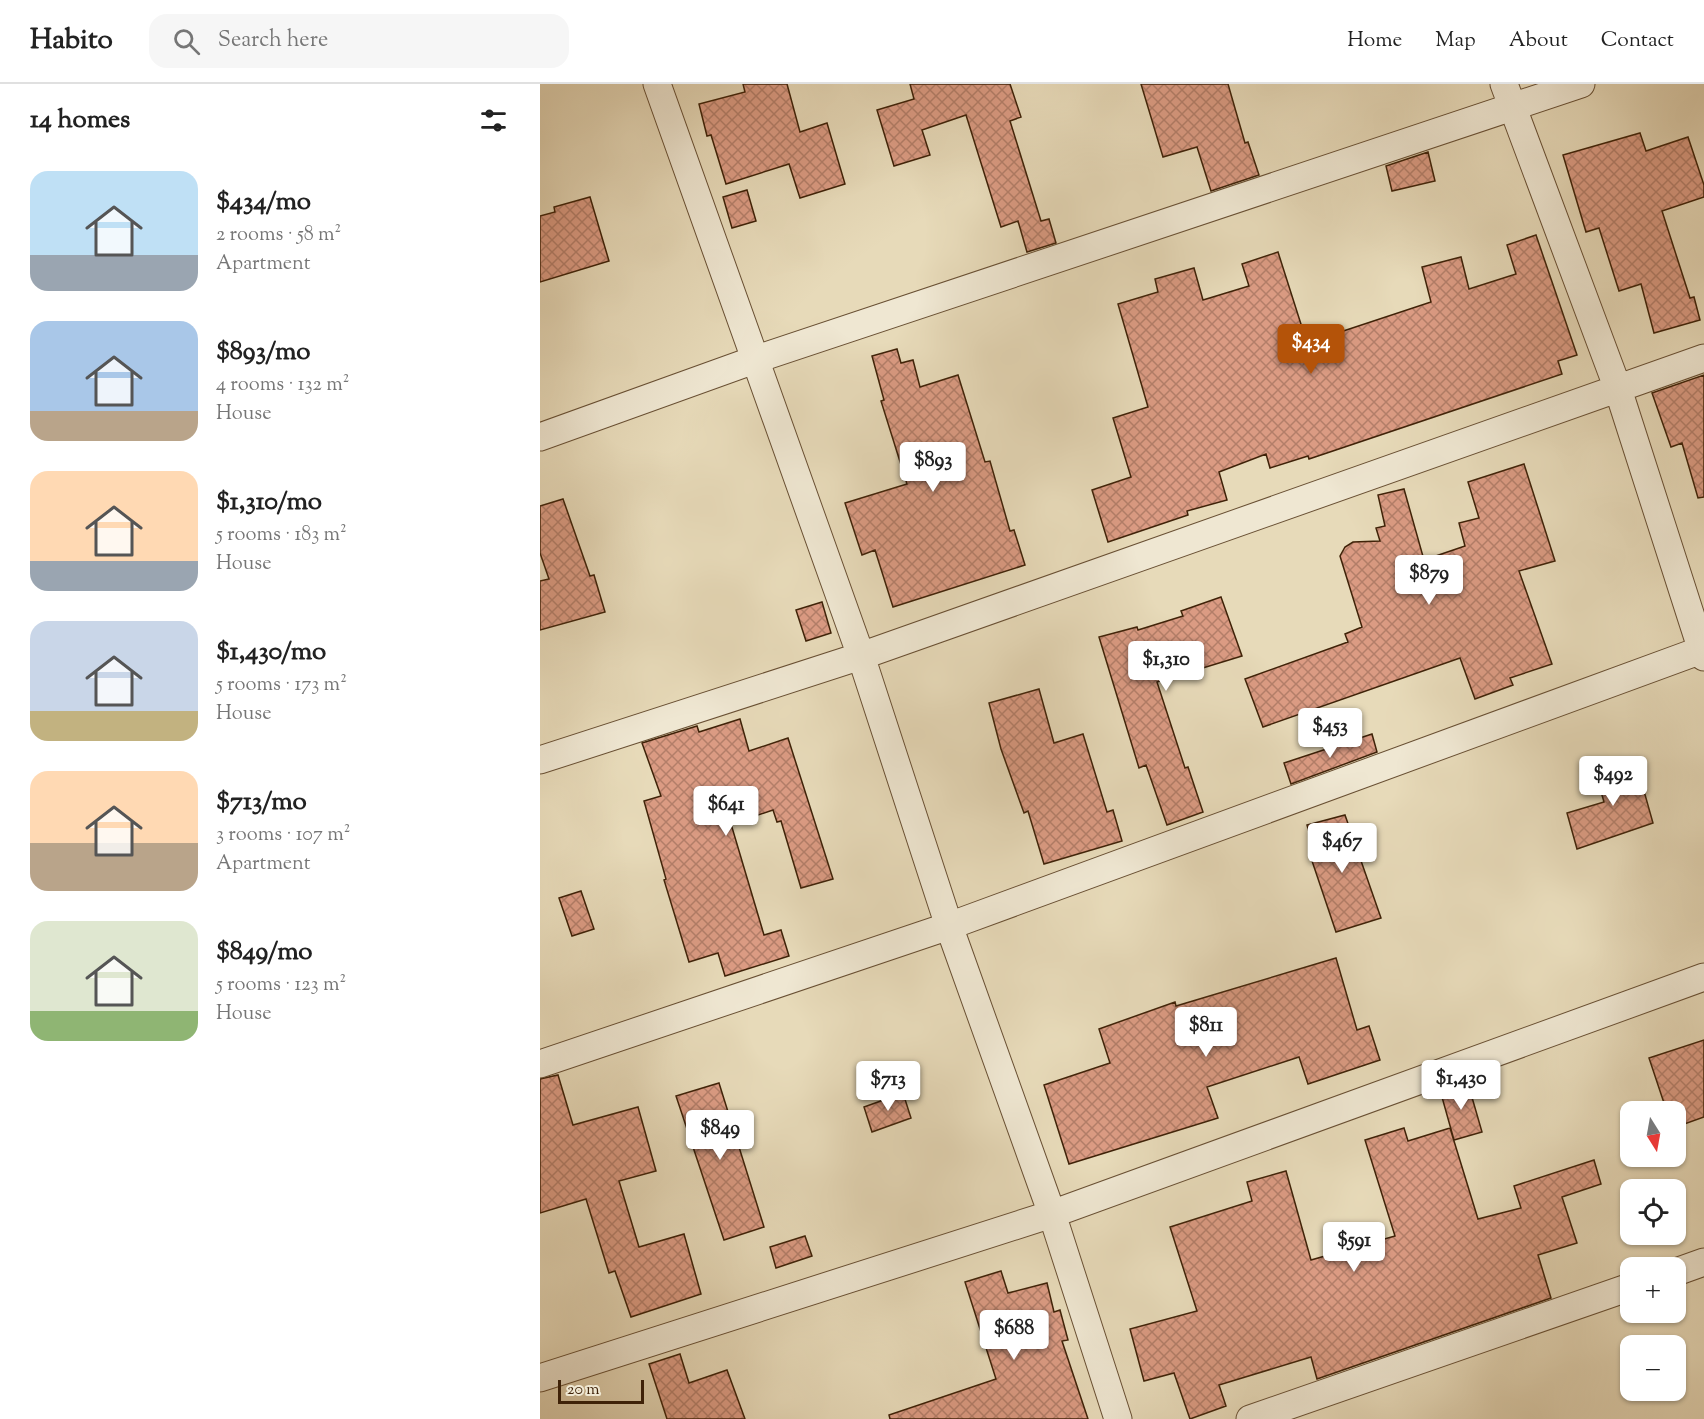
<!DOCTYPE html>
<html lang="en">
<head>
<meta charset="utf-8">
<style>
	:root { --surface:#fff; --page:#f6f6f6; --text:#222; --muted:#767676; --line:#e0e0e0; --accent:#b45309 }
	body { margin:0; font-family:"Sorts Mill Goudy",serif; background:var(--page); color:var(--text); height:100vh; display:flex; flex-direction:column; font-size:22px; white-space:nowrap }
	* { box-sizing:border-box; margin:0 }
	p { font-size:20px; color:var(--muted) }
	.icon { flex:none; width:33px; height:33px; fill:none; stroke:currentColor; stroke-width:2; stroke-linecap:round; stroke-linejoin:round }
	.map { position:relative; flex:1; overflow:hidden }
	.sheet { display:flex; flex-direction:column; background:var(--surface); width:540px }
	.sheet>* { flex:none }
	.needle { width:39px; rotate:169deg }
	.buttons { position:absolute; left:1080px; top:1017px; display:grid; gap:12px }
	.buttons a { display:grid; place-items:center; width:66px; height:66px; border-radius:12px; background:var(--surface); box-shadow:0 2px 4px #0004; font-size:30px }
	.scale { position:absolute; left:18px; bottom:15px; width:86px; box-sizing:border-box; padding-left:6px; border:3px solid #3f2208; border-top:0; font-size:16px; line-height:21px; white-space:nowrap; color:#3f2208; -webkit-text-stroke:4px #efe7d2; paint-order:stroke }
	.price { position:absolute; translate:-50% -51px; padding:0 14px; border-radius:6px; background:#fff; color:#222; font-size:20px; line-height:39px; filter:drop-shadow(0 2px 3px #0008) }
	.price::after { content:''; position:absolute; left:50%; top:36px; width:18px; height:14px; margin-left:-9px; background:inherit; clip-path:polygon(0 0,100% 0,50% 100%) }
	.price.on { background:var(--accent); color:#fff }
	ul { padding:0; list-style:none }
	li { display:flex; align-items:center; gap:18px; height:150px; padding:0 30px }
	li span { display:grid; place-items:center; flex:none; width:168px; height:120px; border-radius:18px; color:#555 }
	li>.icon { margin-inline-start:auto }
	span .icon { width:72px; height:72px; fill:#fffc; stroke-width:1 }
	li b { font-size:26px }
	h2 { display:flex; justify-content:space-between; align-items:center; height:72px; padding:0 30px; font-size:26px }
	header { display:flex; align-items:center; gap:36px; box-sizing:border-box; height:84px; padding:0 30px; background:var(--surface); border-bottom:2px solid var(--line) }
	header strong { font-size:28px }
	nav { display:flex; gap:33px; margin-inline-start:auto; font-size:21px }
	.search { width:420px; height:54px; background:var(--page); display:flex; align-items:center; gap:15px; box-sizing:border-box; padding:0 21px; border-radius:18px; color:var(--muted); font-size:22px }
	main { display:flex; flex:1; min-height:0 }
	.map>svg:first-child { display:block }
	.building { fill:url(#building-cross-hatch); stroke:#3f2208; stroke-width:1.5 }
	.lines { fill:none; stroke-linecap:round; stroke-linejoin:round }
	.minor-casing { stroke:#695034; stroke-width:29 }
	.minor { stroke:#efe7d2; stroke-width:27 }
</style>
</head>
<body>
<header>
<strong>Habito</strong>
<div class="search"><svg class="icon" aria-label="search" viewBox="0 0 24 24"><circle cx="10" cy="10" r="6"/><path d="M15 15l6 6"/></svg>Search here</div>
<nav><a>Home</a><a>Map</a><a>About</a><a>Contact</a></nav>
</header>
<main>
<section class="sheet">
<h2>14 homes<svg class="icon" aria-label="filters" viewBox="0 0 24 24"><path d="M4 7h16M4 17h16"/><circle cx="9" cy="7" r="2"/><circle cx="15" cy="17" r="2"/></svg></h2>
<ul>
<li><span style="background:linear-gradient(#bfe0f5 70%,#9aa5b1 0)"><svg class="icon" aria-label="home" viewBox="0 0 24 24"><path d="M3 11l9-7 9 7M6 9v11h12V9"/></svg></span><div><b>$434/mo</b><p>2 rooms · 58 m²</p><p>Apartment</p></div></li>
<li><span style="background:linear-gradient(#a9c7e8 75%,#b9a48a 0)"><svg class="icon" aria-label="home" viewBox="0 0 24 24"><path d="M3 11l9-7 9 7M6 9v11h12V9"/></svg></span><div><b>$893/mo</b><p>4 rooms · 132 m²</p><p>House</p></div></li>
<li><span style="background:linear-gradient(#ffd9b3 75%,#9aa5b1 0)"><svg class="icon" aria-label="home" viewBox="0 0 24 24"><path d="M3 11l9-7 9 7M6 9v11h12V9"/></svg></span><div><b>$1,310/mo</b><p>5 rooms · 183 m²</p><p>House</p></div></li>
<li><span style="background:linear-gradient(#c9d6e8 75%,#c2b280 0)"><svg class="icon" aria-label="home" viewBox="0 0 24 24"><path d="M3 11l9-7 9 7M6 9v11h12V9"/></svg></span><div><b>$1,430/mo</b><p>5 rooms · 173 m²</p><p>House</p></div></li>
<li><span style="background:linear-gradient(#ffd9b3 60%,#b9a48a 0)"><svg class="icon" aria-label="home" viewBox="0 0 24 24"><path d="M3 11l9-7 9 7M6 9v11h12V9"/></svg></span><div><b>$713/mo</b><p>3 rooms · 107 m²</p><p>Apartment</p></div></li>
<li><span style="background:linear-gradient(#dfe7d0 75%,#8fb573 0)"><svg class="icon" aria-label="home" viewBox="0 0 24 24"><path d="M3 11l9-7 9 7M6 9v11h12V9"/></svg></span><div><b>$849/mo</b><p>5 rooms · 123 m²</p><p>House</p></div></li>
</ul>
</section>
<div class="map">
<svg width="1164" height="1335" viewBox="0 0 1164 1335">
	<defs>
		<pattern id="building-cross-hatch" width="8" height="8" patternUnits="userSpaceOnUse" patternTransform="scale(1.5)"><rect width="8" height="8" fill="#db9b83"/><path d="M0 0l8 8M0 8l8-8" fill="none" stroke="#b37e69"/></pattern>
	</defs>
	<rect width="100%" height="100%" fill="#e7dab9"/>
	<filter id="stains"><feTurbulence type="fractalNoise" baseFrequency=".00333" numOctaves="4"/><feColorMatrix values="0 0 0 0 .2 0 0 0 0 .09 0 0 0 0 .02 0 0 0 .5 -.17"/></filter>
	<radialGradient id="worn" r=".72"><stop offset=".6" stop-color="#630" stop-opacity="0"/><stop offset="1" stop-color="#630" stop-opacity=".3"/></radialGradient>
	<path class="building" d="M 203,0 L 247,0 L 260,48 L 287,39 L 305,100 L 260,114 L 249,80 L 186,100 L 171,51 L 167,52 L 159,20 L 205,8 Z
		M 370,0 L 470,0 L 481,33 L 470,37 L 501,137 L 509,135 L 516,159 L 487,168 L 478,137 L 461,143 L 426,31 L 382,46 L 390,71 L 354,82 L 337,26 L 374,15 Z
		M 601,0 L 688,0 L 705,59 L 708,58 L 719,91 L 671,107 L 657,63 L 623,73 Z
		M 1100,49 L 1106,67 L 1148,53 L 1164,101 L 1164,113 L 1122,127 L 1150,214 L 1154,213 L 1160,236 L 1114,249 L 1101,200 L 1079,207 L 1059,144 L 1046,148 L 1023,71 Z
		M 888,68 L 895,97 L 852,107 L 846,82 Z
		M 207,106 L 216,137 L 192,144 L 183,113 Z
		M 50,113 L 69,177 L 0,198 L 0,132 L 15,128 L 14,123 Z
		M 996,151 L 1037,271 L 1018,277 L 1022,290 L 769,375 L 768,372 L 730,384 L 726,370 L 679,388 L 687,416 L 647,427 L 648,431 L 568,458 L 552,406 L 591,393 L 573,334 L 608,323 L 578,220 L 618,208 L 615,195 L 654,184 L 663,216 L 709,202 L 702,180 L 738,168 L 767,259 L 891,218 L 882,183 L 921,173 L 929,205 L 976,190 L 967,161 Z
		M 357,265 L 361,279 L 373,276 L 380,303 L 418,291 L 445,378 L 450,377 L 470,447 L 474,446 L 485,481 L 353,523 L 335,466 L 322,471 L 305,419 L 367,400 L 341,317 L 344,316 L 332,272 Z
		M 1164,291 L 1164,413 L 1158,414 L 1142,359 L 1131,363 L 1112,309 Z
		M 984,380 L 1015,477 L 979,487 L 1012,580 L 970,594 L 973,601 L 935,615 L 920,574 L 723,643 L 705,595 L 808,558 L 805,550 L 822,543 L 800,472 L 805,463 L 813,458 L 840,457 L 836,444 L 845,442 L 838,411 L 864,405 L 884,476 L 925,462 L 919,439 L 939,434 L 928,398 Z
		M 23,415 L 50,492 L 54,491 L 65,528 L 0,546 L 0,497 L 9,495 L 0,469 L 0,422 Z
		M 681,513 L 702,572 L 617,598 L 645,684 L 648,683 L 663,728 L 627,741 L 606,681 L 599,684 L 559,553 L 597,543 L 598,546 L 643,532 L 641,527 Z
		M 282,518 L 291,549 L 266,557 L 256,526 Z
		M 499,605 L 514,659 L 543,650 L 567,728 L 573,726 L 582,757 L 504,780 L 488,727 L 484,729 L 461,665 L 449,619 Z
		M 200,635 L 209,667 L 248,654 L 293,795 L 261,804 L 241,737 L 237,738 L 233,726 L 191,740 L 224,851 L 241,846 L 249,872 L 185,892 L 178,869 L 149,878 L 124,796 L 126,795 L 104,717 L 121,712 L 102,659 L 157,642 L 159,648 Z
		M 832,650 L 837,668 L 751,700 L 744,679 Z
		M 1095,675 L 1113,739 L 1037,765 L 1027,729 L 1064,718 L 1055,687 Z
		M 805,731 L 841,834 L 796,848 L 770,771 L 775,769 L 767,741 Z
		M 41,807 L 54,845 L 32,852 L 19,814 Z
		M 796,874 L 817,946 L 829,942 L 840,976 L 768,1000 L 759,973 L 667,1003 L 678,1034 L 529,1080 L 504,1001 L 570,979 L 559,945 L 635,918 L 636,922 Z
		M 1164,956 L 1164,1033 L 1136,1043 L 1136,1028 L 1127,1028 L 1109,974 Z
		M 18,991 L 33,1041 L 98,1023 L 116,1087 L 79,1097 L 99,1163 L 144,1150 L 161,1210 L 91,1233 L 75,1187 L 69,1189 L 46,1115 L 0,1129 L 0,995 Z
		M 927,996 L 942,1048 L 914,1056 L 900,1006 Z
		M 179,999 L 224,1143 L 184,1156 L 136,1012 Z
		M 363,1009 L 371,1034 L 332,1048 L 324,1023 Z
		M 864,1044 L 868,1057 L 910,1044 L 938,1135 L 981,1124 L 974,1102 L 1054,1076 L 1061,1100 L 1022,1113 L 1037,1159 L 998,1171 L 1011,1214 L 777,1295 L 771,1273 L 679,1301 L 686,1322 L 650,1335 L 634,1289 L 604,1297 L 590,1245 L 657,1227 L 630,1143 L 712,1117 L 707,1098 L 746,1087 L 771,1176 L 855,1152 L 825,1056 Z
		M 265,1152 L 272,1172 L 236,1184 L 230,1163 Z
		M 461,1187 L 468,1209 L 507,1199 L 514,1228 L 520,1226 L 528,1256 L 522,1257 L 548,1335 L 350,1335 L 349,1331 L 456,1295 L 425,1198 Z
		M 140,1270 L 149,1299 L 187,1286 L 205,1335 L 127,1335 L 109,1280 Z"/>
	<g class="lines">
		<g class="minor-casing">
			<path id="minor" d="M 117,0 L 321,572 L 409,842 L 512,1130 L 578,1335
				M 964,0 L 1078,305 L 1164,573
				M 0,353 L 214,276 L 1041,0
				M 0,676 L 321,572 L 1164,274
				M 0,980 L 409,842 L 1164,565
				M 1136,1188 L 1164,1178
				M 0,1294 L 512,1130 L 1164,893
				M 710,1335 L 1090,1203"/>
		</g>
		<use href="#minor" class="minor"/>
	</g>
	<rect width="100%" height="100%" filter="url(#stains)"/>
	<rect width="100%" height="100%" fill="url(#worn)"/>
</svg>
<div class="buttons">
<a><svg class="needle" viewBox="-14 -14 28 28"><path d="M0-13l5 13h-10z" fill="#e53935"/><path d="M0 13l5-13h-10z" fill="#767676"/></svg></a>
<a><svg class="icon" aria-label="locate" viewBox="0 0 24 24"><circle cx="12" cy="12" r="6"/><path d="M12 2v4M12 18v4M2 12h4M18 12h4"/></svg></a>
<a>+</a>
<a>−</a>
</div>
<div class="scale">20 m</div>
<b class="price on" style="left:771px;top:291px">$434</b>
<b class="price" style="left:393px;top:409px">$893</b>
<b class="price" style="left:889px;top:522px">$879</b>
<b class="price" style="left:626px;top:608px">$1,310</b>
<b class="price" style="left:790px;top:675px">$453</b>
<b class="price" style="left:1073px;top:723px">$492</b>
<b class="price" style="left:186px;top:753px">$641</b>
<b class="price" style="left:802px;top:790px">$467</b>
<b class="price" style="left:666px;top:974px">$811</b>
<b class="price" style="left:921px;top:1027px">$1,430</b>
<b class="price" style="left:348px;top:1028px">$713</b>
<b class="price" style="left:180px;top:1077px">$849</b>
<b class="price" style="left:814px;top:1189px">$591</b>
<b class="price" style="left:474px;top:1277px">$688</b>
</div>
</main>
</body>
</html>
